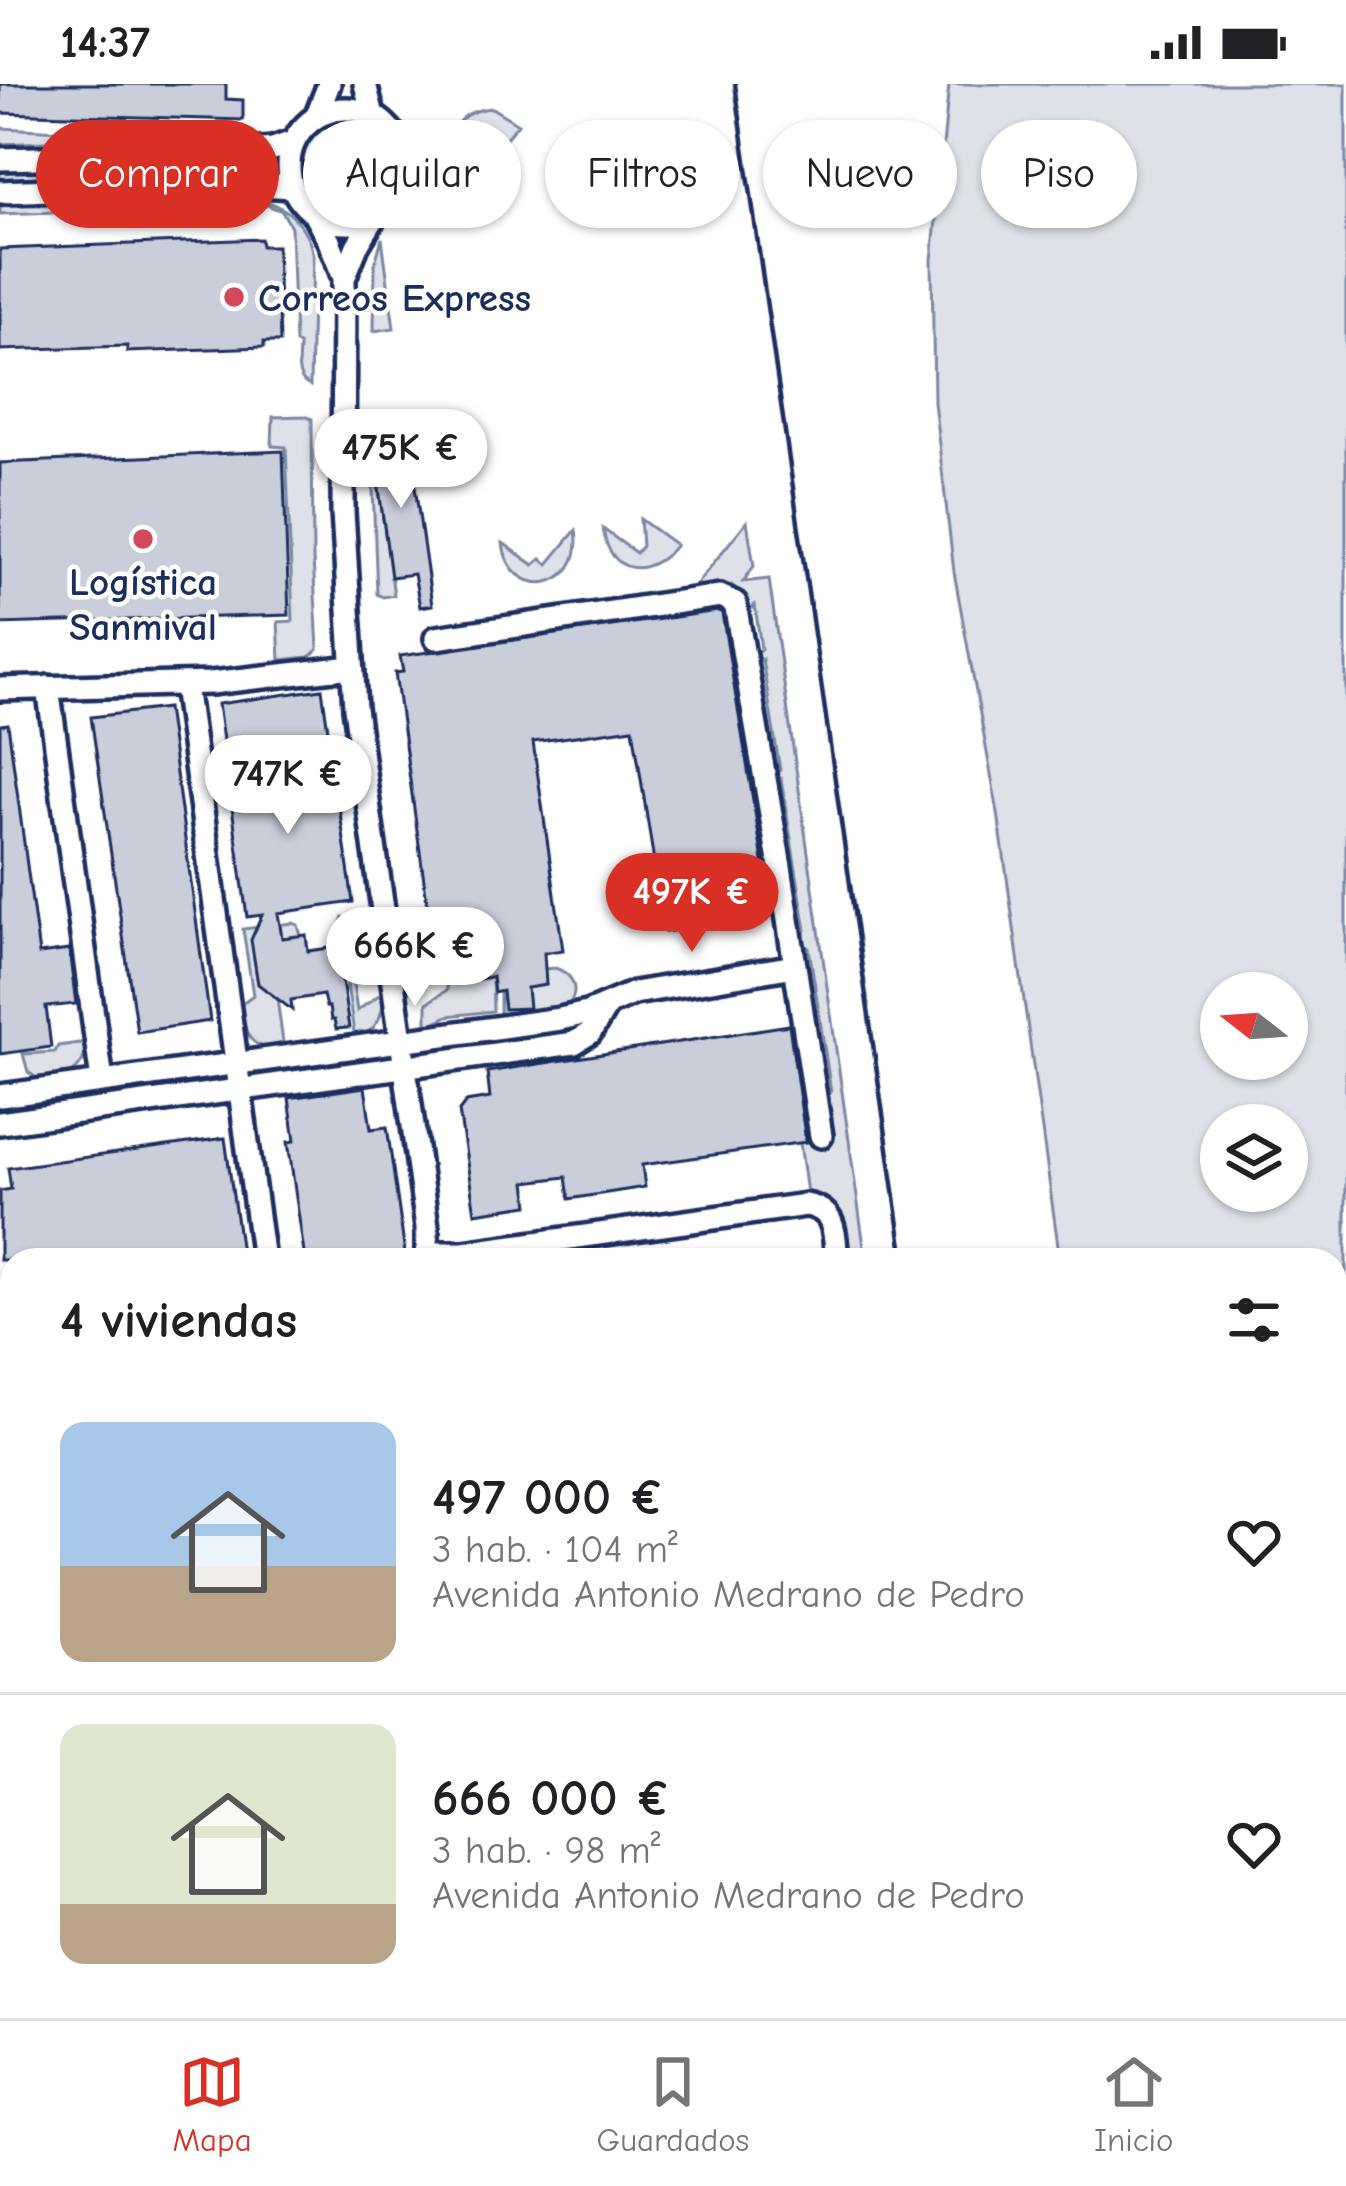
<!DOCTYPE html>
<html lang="es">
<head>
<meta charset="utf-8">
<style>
	:root { --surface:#fff; --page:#f6f6f6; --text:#202124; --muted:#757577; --line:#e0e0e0; --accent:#d93025 }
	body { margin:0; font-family:"Comic Neue",sans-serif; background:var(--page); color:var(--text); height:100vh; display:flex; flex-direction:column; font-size:45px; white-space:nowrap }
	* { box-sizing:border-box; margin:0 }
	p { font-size:39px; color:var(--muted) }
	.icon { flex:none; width:66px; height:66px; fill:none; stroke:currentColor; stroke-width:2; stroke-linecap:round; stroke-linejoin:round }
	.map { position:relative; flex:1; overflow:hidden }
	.sheet { position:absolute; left:0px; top:1164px; width:1347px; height:771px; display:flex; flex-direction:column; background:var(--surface); border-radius:36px 36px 0 0; box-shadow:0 3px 9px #0004 }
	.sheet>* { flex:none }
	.top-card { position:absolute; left:36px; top:36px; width:1275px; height:108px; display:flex; gap:24px }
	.needle { width:78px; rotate:287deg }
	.controls { position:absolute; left:1200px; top:888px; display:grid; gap:24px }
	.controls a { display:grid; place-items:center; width:108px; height:108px; border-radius:50%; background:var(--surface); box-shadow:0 3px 9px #0004; font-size:60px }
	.price { position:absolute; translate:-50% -102px; padding:0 27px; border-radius:42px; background:#fff; color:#222; font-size:39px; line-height:78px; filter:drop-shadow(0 3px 6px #0008) }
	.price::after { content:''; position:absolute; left:50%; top:72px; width:36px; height:27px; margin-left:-18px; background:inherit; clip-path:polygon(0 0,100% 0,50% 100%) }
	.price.current { background:var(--accent); color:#fff }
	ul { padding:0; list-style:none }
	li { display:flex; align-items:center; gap:36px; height:300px; padding:0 60px }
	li+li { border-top:3px solid var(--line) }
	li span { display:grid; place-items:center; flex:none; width:336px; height:240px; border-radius:24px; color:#555 }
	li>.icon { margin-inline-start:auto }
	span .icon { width:144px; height:144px; fill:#fffc; stroke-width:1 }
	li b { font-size:51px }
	h2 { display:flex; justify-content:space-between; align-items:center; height:144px; padding:0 60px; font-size:51px }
	.pill { padding:0 42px; border-radius:54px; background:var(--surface); box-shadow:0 3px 9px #0004; font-size:42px; line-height:108px }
	.pill.current { background:var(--accent); color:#fff }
	.status { display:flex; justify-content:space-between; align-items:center; height:84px; padding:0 60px; background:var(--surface); direction:ltr }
	.status svg { height:33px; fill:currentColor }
	.tabs { display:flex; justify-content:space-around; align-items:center; height:168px; border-top:3px solid var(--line); background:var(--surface); font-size:33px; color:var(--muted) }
	.tabs a { display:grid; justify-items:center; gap:6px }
	.tabs .current { color:var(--accent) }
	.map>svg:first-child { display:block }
	.green { fill:#dee1e7; stroke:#7c88a2; stroke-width:3; fill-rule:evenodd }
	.building { fill:#caceda; stroke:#1b2f5e; stroke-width:3 }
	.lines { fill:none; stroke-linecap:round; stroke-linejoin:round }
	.street-casing { stroke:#1b2f5e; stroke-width:30 }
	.street { stroke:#fff; stroke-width:21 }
	.rail { stroke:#1b2f5e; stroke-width:4.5 }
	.poi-dot { fill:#d1495b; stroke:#fff; stroke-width:4.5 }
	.labels { text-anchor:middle; stroke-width:9; stroke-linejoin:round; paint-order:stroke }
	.poi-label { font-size:39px; font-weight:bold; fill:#1b2f5e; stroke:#fff; text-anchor:start }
</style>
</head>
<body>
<div class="status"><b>14:37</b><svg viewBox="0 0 49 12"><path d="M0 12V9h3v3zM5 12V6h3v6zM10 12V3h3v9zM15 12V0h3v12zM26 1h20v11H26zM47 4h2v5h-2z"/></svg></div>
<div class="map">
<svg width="1346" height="1934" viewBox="0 0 1346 1934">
	<rect width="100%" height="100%" fill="#fff"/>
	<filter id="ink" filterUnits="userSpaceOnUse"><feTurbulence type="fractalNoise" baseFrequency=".00833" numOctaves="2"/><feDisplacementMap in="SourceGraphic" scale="24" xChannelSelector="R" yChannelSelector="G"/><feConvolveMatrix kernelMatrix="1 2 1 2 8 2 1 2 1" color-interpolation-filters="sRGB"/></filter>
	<g filter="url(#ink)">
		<path class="green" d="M 949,0 L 1346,0 L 1346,1813 L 1335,1815 L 1335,1176 L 1060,1176 L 998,729 L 954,488 L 934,318 L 932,176 ZM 1221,909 L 1287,909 L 1287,975 L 1221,975 ZM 1221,1041 L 1287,1041 L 1287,1107 L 1221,1107 Z
			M 492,24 L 518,40 L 484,79 L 449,53 C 458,33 470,26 492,24 Z
			M 0,44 L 83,48 L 91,53 L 91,56 L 0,60 Z
			M310 80a36 36 0 1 1 72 0a36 36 0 1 1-72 0Z
			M 227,77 L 227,90 L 0,99 L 0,85 Z
			M 248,115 C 283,116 307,138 313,172 L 310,302 C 294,295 299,276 299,261 L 295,259 L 291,143 L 282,127 L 267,121 L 0,130 L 0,122 Z
			M 382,154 L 394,244 L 374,247 L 375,179 Z
			M 304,332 L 312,335 L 313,474 L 318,565 L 309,573 L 280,576 L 278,538 L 293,537 L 286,363 L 272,362 L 273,333 Z
			M 371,352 L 394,511 L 383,513 L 377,510 Z
			M 640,435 L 676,461 C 648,495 610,492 603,445 L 636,469 L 642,462 Z
			M 747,437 L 754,482 L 743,498 L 769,495 L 866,1176 L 846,1176 C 839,1142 844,1122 807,1109 L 800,1059 L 831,1054 L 824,1013 L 831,1008 L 809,864 L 796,856 L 806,846 L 781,695 L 772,699 L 771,692 L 780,686 L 762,575 L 753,581 L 751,573 L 761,565 L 755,521 L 746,530 L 741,510 L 732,501 L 691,507 Z
			M 576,446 C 586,508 510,519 503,459 L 534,481 L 541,475 L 548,480 Z
			M 343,832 L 357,927 L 383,908 C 385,930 376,948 355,956 L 341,859 L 335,859 Z
			M 292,839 L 298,841 L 301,852 L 282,854 L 280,848 L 253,866 L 258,900 L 277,914 L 284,966 C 248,965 245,952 241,920 L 253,911 L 243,845 Z
			M 555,884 C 576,891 581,912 563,926 L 506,935 L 500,931 L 500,908 L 546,901 L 543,885 Z
			M 492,893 L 493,927 L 448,932 L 427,942 L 427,919 L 447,906 L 447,899 Z
			M 87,958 C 85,988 68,994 41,997 L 28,988 L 23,970 L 55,968 L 58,962 Z
			M 0,1405 L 12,1411 L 12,1923 L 683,1923 L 684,1934 L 0,1934 Z
			M 870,1923 L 995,1923 L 997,1934 L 871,1934 Z"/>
		<path class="building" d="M 0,0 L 226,0 L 226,15 L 243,16 L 243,36 L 0,29 Z
			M 261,155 L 262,162 L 277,162 L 280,258 L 264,258 L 264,263 L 127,268 L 127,262 L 0,266 L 0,165 Z
			M 407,347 L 432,521 L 420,523 L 414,490 L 391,493 L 372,353 Z
			M 283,367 L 289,531 L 0,540 L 0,379 Z
			M 718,527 L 722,529 L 772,831 L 665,848 L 633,644 L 533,658 L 563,866 L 544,869 L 546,901 L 527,904 L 529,924 L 504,925 L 502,907 L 494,909 L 492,893 L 447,899 L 444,881 L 436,882 L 395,589 L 403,588 L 400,572 Z
			M 322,605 L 353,818 L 278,829 L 282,854 L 306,851 L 308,867 L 337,863 L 349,944 L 336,945 L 334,936 L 331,936 L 329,923 L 326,923 L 323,911 L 291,916 L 292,926 L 258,900 L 251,856 L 262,831 L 247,833 L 218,620 Z
			M 167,624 L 210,937 L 137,948 L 91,633 Z
			M 8,640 L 39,870 L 69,866 L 76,920 L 46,923 L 51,963 L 0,970 L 0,641 Z
			M 789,941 L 806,1058 L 642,1081 L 645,1103 L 569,1115 L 566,1093 L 526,1098 L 529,1121 L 475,1129 L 459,1027 L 466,1018 L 490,1014 L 487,988 Z
			M 365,1003 L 371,1045 L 387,1043 L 406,1176 L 305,1176 L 288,1058 L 295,1057 L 289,1014 Z
			M 225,1054 L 242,1176 L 0,1176 L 0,1107 L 11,1105 L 8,1084 Z"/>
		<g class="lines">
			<g class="street-casing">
				<path id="street" d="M 365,0 L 373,31
					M289 82a57 57 0 1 1 114 0a57 57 0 1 1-114 0Z
					M 317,31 L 329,0
					M 0,75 L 230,69 L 273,65 L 293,58
					M 0,108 L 231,99 L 292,103
					M 314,130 L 329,157 L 344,194 L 343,428 L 355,624 L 427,1143 L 427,1176
					M 344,194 L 357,162 L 376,131
					M 436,554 L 720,512 L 735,519 L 780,783 L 821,1052
					M 185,601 L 263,1176
					M 48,603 L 102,997
					M 0,605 L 211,599 L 352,583
					M 0,1012 L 560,935 L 587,929 L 634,909 L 795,882
					M 0,1039 L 574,959 L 590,949 L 607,921
					M 429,1169 L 463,1169 L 806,1121 C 837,1126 834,1150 837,1176
					M 0,1379 L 4,1390 L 12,1395
					M 1335,1661 L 1346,1654
					M 1335,1684 L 1346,1694
					M 1335,1770 L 1346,1760"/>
			</g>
			<use href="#street" class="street"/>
			<path class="rail" d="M 735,0 L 904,1176
				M 1010,1923 L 1012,1934"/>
		</g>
	</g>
	<g class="poi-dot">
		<circle cx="234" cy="213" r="12"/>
		<circle cx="143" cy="455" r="12"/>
	</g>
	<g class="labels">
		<g class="poi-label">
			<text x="258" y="227">Correos Express</text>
			<text x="143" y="511" text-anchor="middle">Logística<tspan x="143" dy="45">Sanmival</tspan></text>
		</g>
	</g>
</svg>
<div class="controls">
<a><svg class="needle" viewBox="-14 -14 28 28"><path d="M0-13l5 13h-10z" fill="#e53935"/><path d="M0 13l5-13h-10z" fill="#757577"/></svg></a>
<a><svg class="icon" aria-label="layers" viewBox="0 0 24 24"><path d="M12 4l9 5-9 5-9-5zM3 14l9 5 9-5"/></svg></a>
</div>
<b class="price" style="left:401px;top:427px">475K €</b>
<b class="price" style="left:288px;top:753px">747K €</b>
<b class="price current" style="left:692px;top:871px">497K €</b>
<b class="price" style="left:415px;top:925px">666K €</b>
<div class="top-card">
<a class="pill current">Comprar</a>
<a class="pill">Alquilar</a>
<a class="pill">Filtros</a>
<a class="pill">Nuevo</a>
<a class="pill">Piso</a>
</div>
<section class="sheet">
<h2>4 viviendas<svg class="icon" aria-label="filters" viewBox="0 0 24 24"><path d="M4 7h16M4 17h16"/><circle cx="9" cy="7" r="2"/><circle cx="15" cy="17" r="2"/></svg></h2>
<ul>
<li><span style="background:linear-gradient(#a9c7e8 60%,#b9a48a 0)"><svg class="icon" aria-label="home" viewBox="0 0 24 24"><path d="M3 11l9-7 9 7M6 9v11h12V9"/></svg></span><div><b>497 000 €</b><p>3 hab. · 104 m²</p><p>Avenida Antonio Medrano de Pedro</p></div><svg class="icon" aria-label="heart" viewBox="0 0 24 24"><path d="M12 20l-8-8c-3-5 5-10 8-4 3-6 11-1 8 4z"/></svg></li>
<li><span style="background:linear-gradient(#dfe7d0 75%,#b9a48a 0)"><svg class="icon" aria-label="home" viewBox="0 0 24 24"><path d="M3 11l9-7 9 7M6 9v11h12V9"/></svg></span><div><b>666 000 €</b><p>3 hab. · 98 m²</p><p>Avenida Antonio Medrano de Pedro</p></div><svg class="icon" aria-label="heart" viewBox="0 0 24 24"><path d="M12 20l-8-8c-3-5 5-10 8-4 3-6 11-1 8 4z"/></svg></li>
</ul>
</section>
</div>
<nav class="tabs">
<a class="current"><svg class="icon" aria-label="map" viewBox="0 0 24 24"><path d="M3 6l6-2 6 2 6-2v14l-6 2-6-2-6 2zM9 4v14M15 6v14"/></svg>Mapa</a>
<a><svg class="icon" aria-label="saved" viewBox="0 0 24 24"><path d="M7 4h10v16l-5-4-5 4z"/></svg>Guardados</a>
<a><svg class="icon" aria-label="home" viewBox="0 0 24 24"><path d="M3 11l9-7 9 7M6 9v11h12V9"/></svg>Inicio</a>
</nav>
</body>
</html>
